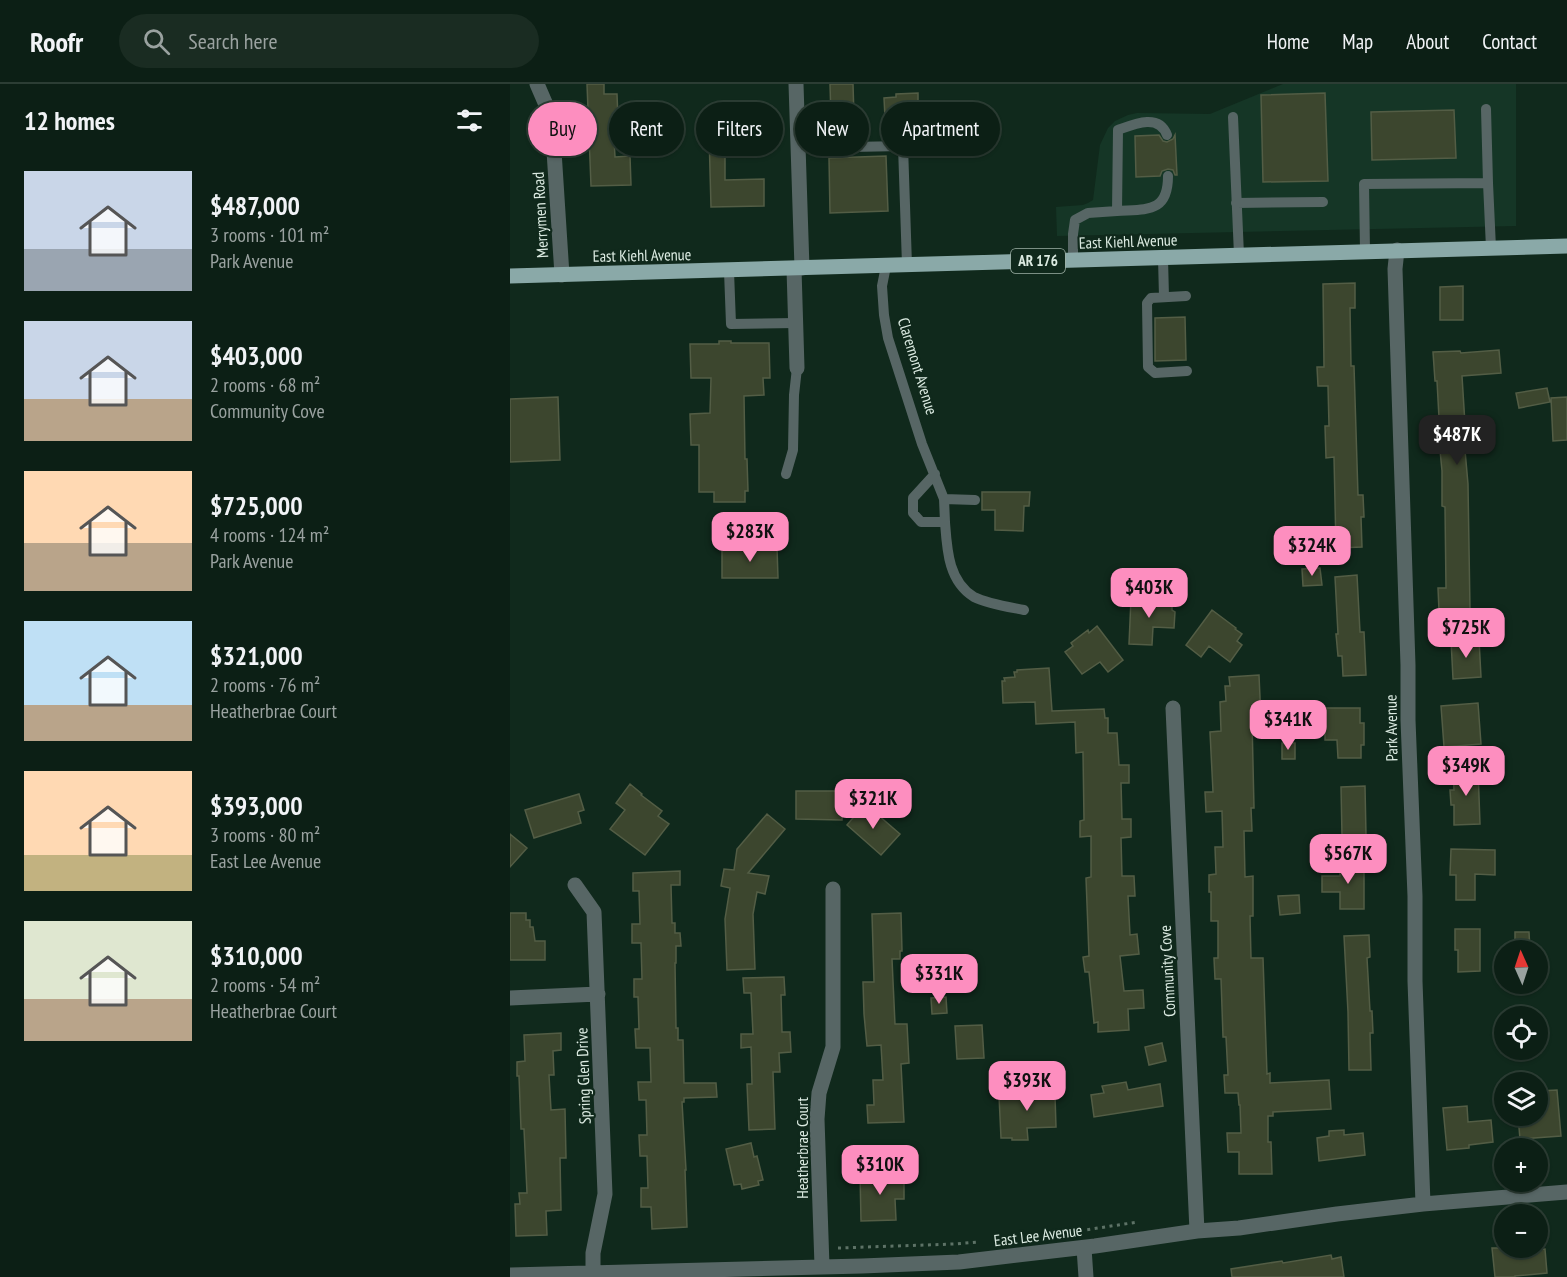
<!DOCTYPE html>
<html lang="en">
<head>
<meta charset="utf-8">
<style>
	:root { --surface:#0c1f15; --page:#1a2c22; --text:#f1f3f6; --muted:#9aa2a0; --line:#2c3d34; --accent:#fd8ebf }
	body { margin:0; font-family:"PT Sans Narrow",sans-serif; background:var(--page); color:var(--text); height:100vh; display:flex; flex-direction:column; font-size:22px; white-space:nowrap }
	* { box-sizing:border-box; margin:0 }
	p { font-size:20px; color:var(--muted) }
	.icon { flex:none; width:33px; height:33px; fill:none; stroke:currentColor; stroke-width:2; stroke-linecap:round; stroke-linejoin:round }
	.map { position:relative; flex:1; overflow:hidden }
	.side { display:flex; flex-direction:column; background:var(--surface); width:510px }
	.side>* { flex:none }
	.top-card { position:absolute; left:18px; top:18px; width:570px; height:54px; display:flex; gap:12px }
	.needle { width:39px; rotate:357deg }
	.controls { position:absolute; left:984px; top:856px; display:grid; gap:12px }
	.controls a { display:grid; place-items:center; width:54px; height:54px; border-radius:50%; background:var(--surface); box-shadow:0 2px 4px #0004,0 0 0 2px var(--line); font-size:30px }
	.price { position:absolute; translate:-50% -51px; padding:0 14px; border-radius:12px; background:var(--accent); color:#111; font-size:20px; line-height:39px; filter:drop-shadow(0 2px 3px #0008) }
	.price::after { content:''; position:absolute; left:50%; top:36px; width:18px; height:14px; margin-left:-9px; background:inherit; clip-path:polygon(0 0,100% 0,50% 100%) }
	.price.on { background:#222; color:#fff }
	ul { padding:0; list-style:none }
	li { display:flex; align-items:center; gap:18px; height:150px; padding:0 24px }
	li span { display:grid; place-items:center; flex:none; width:168px; height:120px; border-radius:0px; color:#555 }
	li>.icon { margin-inline-start:auto }
	span .icon { width:72px; height:72px; fill:#fffc; stroke-width:1 }
	li b { font-size:26px }
	h2 { display:flex; justify-content:space-between; align-items:center; height:72px; padding:0 24px; font-size:26px }
	.tag { padding:0 21px; border-radius:27px; background:var(--surface); box-shadow:0 2px 4px #0004,0 0 0 2px var(--line); font-size:21px; line-height:54px }
	.tag.on { background:var(--accent); color:#111 }
	header { display:flex; align-items:center; gap:36px; box-sizing:border-box; height:84px; padding:0 30px; background:var(--surface); border-bottom:2px solid var(--line) }
	header strong { font-size:28px }
	nav { display:flex; gap:33px; margin-inline-start:auto; font-size:21px }
	.search { width:420px; height:54px; background:var(--page); display:flex; align-items:center; gap:15px; box-sizing:border-box; padding:0 21px; border-radius:33px; color:var(--muted); font-size:22px }
	main { display:flex; flex:1; min-height:0 }
	.map>svg:first-child { display:block }
	.built { fill:#153626 }
	.building { fill:#3c462e; stroke:#535d45; stroke-width:1.5 }
	.lines { fill:none; stroke-linecap:round; stroke-linejoin:round }
	.path { stroke:#5d7266; stroke-width:3; stroke-dasharray:3 4.5; stroke-linecap:butt }
	.service { stroke:#576665; stroke-width:10 }
	.minor { stroke:#576665; stroke-width:15 }
	.primary { stroke:#8aa9a8; stroke-width:15 }
	.labels { text-anchor:middle; stroke-width:4.5; stroke-linejoin:round; paint-order:stroke }
	.shield { fill:#10291c; stroke:#9fb1a7; stroke-width:1.5 }
	.shield-label { font-size:15px; font-weight:bold; fill:#dcebe2 }
	.street-label { font-size:16px; fill:#dcebe2; stroke:#10291c }
</style>
</head>
<body>
<header>
<strong>Roofr</strong>
<div class="search"><svg class="icon" aria-label="search" viewBox="0 0 24 24"><circle cx="10" cy="10" r="6"/><path d="M15 15l6 6"/></svg>Search here</div>
<nav><a>Home</a><a>Map</a><a>About</a><a>Contact</a></nav>
</header>
<main>
<section class="side">
<h2>12 homes<svg class="icon" aria-label="filters" viewBox="0 0 24 24"><path d="M4 7h16M4 17h16"/><circle cx="9" cy="7" r="2"/><circle cx="15" cy="17" r="2"/></svg></h2>
<ul>
<li><span style="background:linear-gradient(#c9d6e8 65%,#9aa5b1 0)"><svg class="icon" aria-label="home" viewBox="0 0 24 24"><path d="M3 11l9-7 9 7M6 9v11h12V9"/></svg></span><div><b>$487,000</b><p>3 rooms · 101 m²</p><p>Park Avenue</p></div></li>
<li><span style="background:linear-gradient(#c9d6e8 65%,#b9a48a 0)"><svg class="icon" aria-label="home" viewBox="0 0 24 24"><path d="M3 11l9-7 9 7M6 9v11h12V9"/></svg></span><div><b>$403,000</b><p>2 rooms · 68 m²</p><p>Community Cove</p></div></li>
<li><span style="background:linear-gradient(#ffd9b3 60%,#b9a48a 0)"><svg class="icon" aria-label="home" viewBox="0 0 24 24"><path d="M3 11l9-7 9 7M6 9v11h12V9"/></svg></span><div><b>$725,000</b><p>4 rooms · 124 m²</p><p>Park Avenue</p></div></li>
<li><span style="background:linear-gradient(#bfe0f5 70%,#b9a48a 0)"><svg class="icon" aria-label="home" viewBox="0 0 24 24"><path d="M3 11l9-7 9 7M6 9v11h12V9"/></svg></span><div><b>$321,000</b><p>2 rooms · 76 m²</p><p>Heatherbrae Court</p></div></li>
<li><span style="background:linear-gradient(#ffd9b3 70%,#c2b280 0)"><svg class="icon" aria-label="home" viewBox="0 0 24 24"><path d="M3 11l9-7 9 7M6 9v11h12V9"/></svg></span><div><b>$393,000</b><p>3 rooms · 80 m²</p><p>East Lee Avenue</p></div></li>
<li><span style="background:linear-gradient(#dfe7d0 65%,#b9a48a 0)"><svg class="icon" aria-label="home" viewBox="0 0 24 24"><path d="M3 11l9-7 9 7M6 9v11h12V9"/></svg></span><div><b>$310,000</b><p>2 rooms · 54 m²</p><p>Heatherbrae Court</p></div></li>
</ul>
</section>
<div class="map">
<svg width="1057" height="1193" viewBox="0 0 1057 1193">
	<rect width="100%" height="100%" fill="#10291c"/>
	<path class="built" d="M 773,0 L 1006,0 L 1006,142 L 547,152 L 546,123 L 573,121 L 578,119 L 583,116 L 590,61 L 598,44 L 605,37 L 618,31 L 627,29 L 700,30 Z"/>
	<path class="building" d="M 77,0 L 94,0 L 94,10 L 107,10 L 108,35 L 103,35 L 105,73 L 120,72 L 121,101 L 81,102 Z
		M 320,0 L 343,0 L 344,33 L 321,34 Z
		M 408,9 L 408,33 L 375,33 L 374,14 L 386,13 L 386,10 Z
		M 815,9 L 818,97 L 753,98 L 751,11 Z
		M 944,26 L 946,74 L 862,76 L 861,28 Z
		M 199,50 L 215,50 L 215,96 L 254,95 L 254,122 L 201,123 Z
		M 649,51 L 653,57 L 657,58 L 663,55 L 665,51 L 667,91 L 665,91 L 663,86 L 658,85 L 652,87 L 650,92 L 626,93 L 625,52 Z
		M 376,72 L 378,127 L 320,129 L 319,74 Z
		M 845,199 L 845,224 L 840,224 L 841,282 L 844,282 L 848,411 L 853,411 L 854,433 L 851,433 L 852,463 L 826,464 L 824,373 L 816,374 L 815,342 L 819,342 L 818,302 L 808,302 L 807,283 L 814,283 L 813,200 Z
		M 953,202 L 953,236 L 930,236 L 930,203 Z
		M 675,233 L 676,276 L 645,277 L 645,234 Z
		M 209,257 L 221,257 L 221,259 L 259,259 L 260,294 L 253,294 L 254,311 L 234,312 L 235,375 L 237,375 L 238,407 L 235,407 L 235,418 L 204,418 L 204,408 L 189,408 L 189,361 L 181,361 L 180,330 L 200,329 L 201,294 L 181,294 L 180,260 L 209,260 Z
		M 989,266 L 991,289 L 952,292 L 955,340 L 963,340 L 964,365 L 955,366 L 958,400 L 960,526 L 929,527 L 928,504 L 936,504 L 935,423 L 932,422 L 932,387 L 927,335 L 929,334 L 927,297 L 925,297 L 923,268 L 950,267 L 951,269 Z
		M 1037,304 L 1040,318 L 1009,324 L 1006,309 Z
		M 48,313 L 50,376 L 0,378 L 0,315 Z
		M 1057,313 L 1057,356 L 1043,357 L 1041,314 Z
		M 472,408 L 520,408 L 519,422 L 514,422 L 513,447 L 485,446 L 485,426 L 472,426 Z
		M 212,463 L 267,463 L 268,494 L 212,494 Z
		M 810,484 L 812,501 L 793,502 L 792,485 Z
		M 847,491 L 850,548 L 854,548 L 856,591 L 833,592 L 832,572 L 828,572 L 826,550 L 828,550 L 825,493 Z
		M 621,515 L 662,516 L 662,526 L 665,528 L 664,544 L 643,543 L 642,561 L 619,560 Z
		M 702,526 L 726,544 L 725,545 L 732,550 L 727,557 L 732,561 L 720,578 L 699,562 L 691,573 L 676,561 Z
		M 587,542 L 613,576 L 598,588 L 590,578 L 572,590 L 555,568 L 563,562 L 561,559 L 578,546 L 579,549 Z
		M 969,555 L 971,593 L 943,595 L 941,556 Z
		M 539,584 L 542,627 L 594,625 L 595,634 L 598,634 L 598,649 L 607,649 L 609,681 L 619,681 L 619,699 L 611,699 L 612,735 L 621,735 L 621,753 L 611,754 L 612,792 L 624,792 L 625,812 L 618,812 L 620,851 L 627,850 L 629,870 L 610,872 L 614,907 L 633,906 L 634,924 L 618,925 L 619,946 L 588,948 L 588,938 L 584,939 L 579,888 L 575,888 L 573,873 L 579,872 L 576,794 L 581,793 L 581,752 L 570,753 L 570,737 L 574,736 L 573,668 L 566,669 L 565,638 L 526,640 L 525,618 L 493,619 L 492,597 L 495,597 L 494,594 L 505,593 L 504,588 L 507,588 L 507,586 Z
		M 749,591 L 751,636 L 742,636 L 744,724 L 741,724 L 742,747 L 734,747 L 735,793 L 743,792 L 743,832 L 740,832 L 741,874 L 753,874 L 757,990 L 760,989 L 760,999 L 819,996 L 821,1025 L 763,1028 L 763,1032 L 758,1032 L 758,1058 L 761,1058 L 762,1090 L 729,1090 L 729,1068 L 718,1068 L 717,1049 L 731,1049 L 730,1021 L 729,1021 L 728,1009 L 715,1009 L 714,991 L 718,991 L 716,953 L 713,953 L 711,895 L 705,895 L 704,874 L 708,874 L 708,837 L 701,837 L 701,808 L 699,808 L 699,791 L 706,790 L 705,763 L 713,763 L 712,727 L 696,728 L 695,708 L 703,708 L 700,648 L 711,647 L 710,618 L 716,617 L 715,602 L 720,602 L 719,593 Z
		M 968,619 L 971,660 L 934,663 L 931,622 Z
		M 815,624 L 850,624 L 850,639 L 854,639 L 854,661 L 851,661 L 851,674 L 828,674 L 827,656 L 815,656 Z
		M 772,659 L 785,659 L 785,675 L 772,675 Z
		M 968,684 L 970,740 L 944,741 L 944,721 L 941,721 L 940,706 L 944,706 L 943,685 Z
		M 120,700 L 132,710 L 131,711 L 152,727 L 148,732 L 159,740 L 135,771 L 100,745 L 115,726 L 106,719 Z
		M 855,702 L 856,751 L 832,752 L 831,703 Z
		M 286,707 L 333,707 L 332,736 L 286,735 Z
		M 69,710 L 74,726 L 68,728 L 71,739 L 24,754 L 15,726 Z
		M 354,721 L 361,726 L 361,725 L 390,750 L 371,771 L 337,741 Z
		M 257,730 L 275,745 L 238,789 L 259,792 L 255,810 L 247,808 L 243,830 L 245,885 L 217,886 L 215,835 L 220,804 L 211,802 L 214,785 L 224,786 L 227,765 Z
		M 0,750 L 17,764 L 0,783 Z
		M 941,765 L 985,766 L 985,791 L 965,790 L 965,816 L 946,816 L 946,791 L 940,791 Z
		M 830,777 L 854,777 L 854,825 L 830,825 L 830,808 L 812,808 L 812,792 L 830,792 Z
		M 170,787 L 170,801 L 161,801 L 162,839 L 165,839 L 165,849 L 170,849 L 171,862 L 166,862 L 166,879 L 165,879 L 166,944 L 168,944 L 168,956 L 173,956 L 174,999 L 206,999 L 207,1013 L 174,1014 L 174,1018 L 172,1018 L 176,1086 L 175,1086 L 177,1143 L 142,1145 L 141,1123 L 131,1123 L 131,1104 L 138,1104 L 137,1072 L 130,1072 L 129,1051 L 137,1051 L 136,1016 L 129,1016 L 128,998 L 141,998 L 140,964 L 126,964 L 125,945 L 129,945 L 128,913 L 124,913 L 124,895 L 132,895 L 131,859 L 122,859 L 122,840 L 130,840 L 129,807 L 123,807 L 123,789 Z
		M 789,811 L 790,829 L 770,831 L 768,812 Z
		M 0,829 L 16,829 L 16,836 L 20,836 L 20,843 L 23,843 L 25,857 L 35,857 L 35,876 L 0,876 Z
		M 391,829 L 392,867 L 390,867 L 390,875 L 382,875 L 385,940 L 397,940 L 399,979 L 391,980 L 394,1038 L 358,1039 L 357,1021 L 364,1021 L 363,996 L 373,996 L 371,961 L 357,962 L 354,930 L 353,898 L 364,898 L 362,830 Z
		M 945,845 L 970,845 L 970,887 L 948,888 L 948,866 L 945,866 Z
		M 1005,848 L 1019,848 L 1020,867 L 1005,867 Z
		M 859,851 L 860,873 L 857,874 L 860,927 L 862,927 L 863,949 L 860,949 L 861,986 L 839,986 L 838,928 L 834,852 Z
		M 274,893 L 275,911 L 271,911 L 272,948 L 280,948 L 281,968 L 269,969 L 270,988 L 263,988 L 265,1045 L 239,1046 L 237,1000 L 242,1000 L 241,963 L 231,964 L 231,950 L 243,950 L 241,909 L 234,909 L 233,894 Z
		M 436,913 L 437,929 L 422,930 L 421,914 Z
		M 472,941 L 474,974 L 447,975 L 445,942 Z
		M 51,949 L 51,966 L 43,967 L 44,991 L 39,991 L 41,1026 L 55,1025 L 56,1074 L 50,1074 L 51,1126 L 36,1127 L 37,1151 L 6,1152 L 5,1120 L 10,1120 L 9,1109 L 17,1109 L 14,1045 L 11,1045 L 9,992 L 7,992 L 7,978 L 15,977 L 14,951 Z
		M 652,959 L 656,977 L 639,981 L 635,963 Z
		M 514,998 L 532,998 L 533,1011 L 545,1011 L 546,1043 L 517,1044 L 518,1056 L 502,1056 L 502,1054 L 491,1054 L 489,1012 L 514,1011 Z
		M 616,998 L 618,1006 L 650,1000 L 653,1022 L 584,1033 L 581,1011 L 594,1009 L 592,1002 Z
		M 1047,1006 L 1051,1052 L 1010,1055 L 1008,1032 L 1028,1032 L 1028,1028 L 1031,1028 L 1030,1007 Z
		M 957,1022 L 958,1038 L 981,1036 L 983,1058 L 959,1061 L 959,1064 L 937,1066 L 933,1024 Z
		M 834,1046 L 834,1051 L 853,1049 L 855,1071 L 809,1077 L 807,1054 L 819,1052 L 819,1047 Z
		M 241,1059 L 244,1073 L 247,1072 L 253,1096 L 248,1097 L 249,1101 L 232,1105 L 231,1100 L 224,1101 L 216,1065 Z
		M 350,1089 L 385,1089 L 385,1096 L 394,1096 L 394,1115 L 385,1115 L 386,1136 L 351,1137 Z
		M 982,1164 L 1024,1164 L 1024,1166 L 1035,1165 L 1037,1189 L 1005,1192 L 1005,1193 L 985,1193 Z
		M 821,1171 L 822,1175 L 831,1173 L 834,1193 L 722,1193 L 721,1185 L 772,1177 L 773,1179 Z"/>
	<g class="lines">
		<path class="path" d="M 555,1149 L 628,1138
			M 328,1164 L 444,1160 L 468,1158"/>
		<path class="service" d="M 976,25 L 978,99
			M 723,33 L 729,171
			M 288,64 L 393,62 L 397,181
			M 726,119 L 813,118
			M 607,127 C 637,125 658,129 658,92
			M 855,167 L 854,100 L 978,99 L 981,164
			M 653,174 L 654,213
			M 563,176 L 563,150 L 565,136 L 578,129 L 607,127 L 608,46 C 624,40 649,29 657,51
			M 376,182 L 372,202 L 374,231 L 378,254 L 412,360 L 434,415 L 465,416
			M 219,187 L 221,240 L 286,239
			M 676,212 L 641,214 L 637,219 L 638,283 L 645,289 L 677,287
			M 276,390 L 283,366 L 284,311 L 287,284
			M 425,390 L 403,414 L 403,429 L 411,438 L 435,438 L 434,415
			M 435,438 C 437,465 438,497 464,513 C 478,520 499,523 514,526"/>
		<path class="minor" d="M 27,0 L 40,30 L 44,67 L 52,191
			M 286,0 L 292,184
			M 887,166 L 885,185 L 898,581 L 898,636 L 905,812 L 905,897 L 913,1120
			M 284,185 L 287,284
			M 663,624 L 687,1147
			M 65,801 L 84,828 L 95,1110 L 83,1169 L 83,1193
			M 0,914 L 88,910
			M 574,1164 L 576,1193
			M 312,1182 L 307,1035 L 309,1009 L 323,963 L 323,805
			M 0,1191 L 352,1182 L 449,1178 L 585,1162 L 687,1147 L 729,1144 L 827,1130 L 913,1120 L 1057,1108"/>
		<path class="primary" d="M 0,192 L 1057,162"/>
	</g>
	<g class="labels">
		<rect class="shield" x="501" y="165" width="54" height="24" rx="4.5"/>
		<g class="shield-label">
			<text x="528" y="182">AR 176</text>
		</g>
		<g class="street-label">
			<text transform="translate(30 131) rotate(-93)" y="6">Merrymen Road</text>
			<text transform="translate(618 157) rotate(-2)" y="6">East Kiehl Avenue</text>
			<text transform="translate(132 171) rotate(-1)" y="6">East Kiehl Avenue</text>
			<text transform="translate(408 282) rotate(73)" y="6">Claremont Avenue</text>
			<text transform="translate(881 644) rotate(-91)" y="6">Park Avenue</text>
			<text transform="translate(657 887) rotate(-93)" y="6">Community Cove</text>
			<text transform="translate(73 992) rotate(-92)" y="6">Spring Glen Drive</text>
			<text transform="translate(292 1064) rotate(-90)" y="6">Heatherbrae Court</text>
			<text transform="translate(528 1151) rotate(-7)" y="6">East Lee Avenue</text>
		</g>
	</g>
</svg>
<div class="controls">
<a><svg class="needle" viewBox="-14 -14 28 28"><path d="M0-13l5 13h-10z" fill="#e53935"/><path d="M0 13l5-13h-10z" fill="#9aa2a0"/></svg></a>
<a><svg class="icon" aria-label="locate" viewBox="0 0 24 24"><circle cx="12" cy="12" r="6"/><path d="M12 2v4M12 18v4M2 12h4M18 12h4"/></svg></a>
<a><svg class="icon" aria-label="layers" viewBox="0 0 24 24"><path d="M12 4l9 5-9 5-9-5zM3 14l9 5 9-5"/></svg></a>
<a>+</a>
<a>−</a>
</div>
<b class="price on" style="left:947px;top:382px">$487K</b>
<b class="price" style="left:240px;top:479px">$283K</b>
<b class="price" style="left:802px;top:493px">$324K</b>
<b class="price" style="left:639px;top:535px">$403K</b>
<b class="price" style="left:956px;top:575px">$725K</b>
<b class="price" style="left:778px;top:667px">$341K</b>
<b class="price" style="left:956px;top:713px">$349K</b>
<b class="price" style="left:363px;top:746px">$321K</b>
<b class="price" style="left:838px;top:801px">$567K</b>
<b class="price" style="left:429px;top:921px">$331K</b>
<b class="price" style="left:517px;top:1028px">$393K</b>
<b class="price" style="left:370px;top:1112px">$310K</b>
<div class="top-card">
<a class="tag on">Buy</a>
<a class="tag">Rent</a>
<a class="tag">Filters</a>
<a class="tag">New</a>
<a class="tag">Apartment</a>
</div>
</div>
</main>
</body>
</html>
